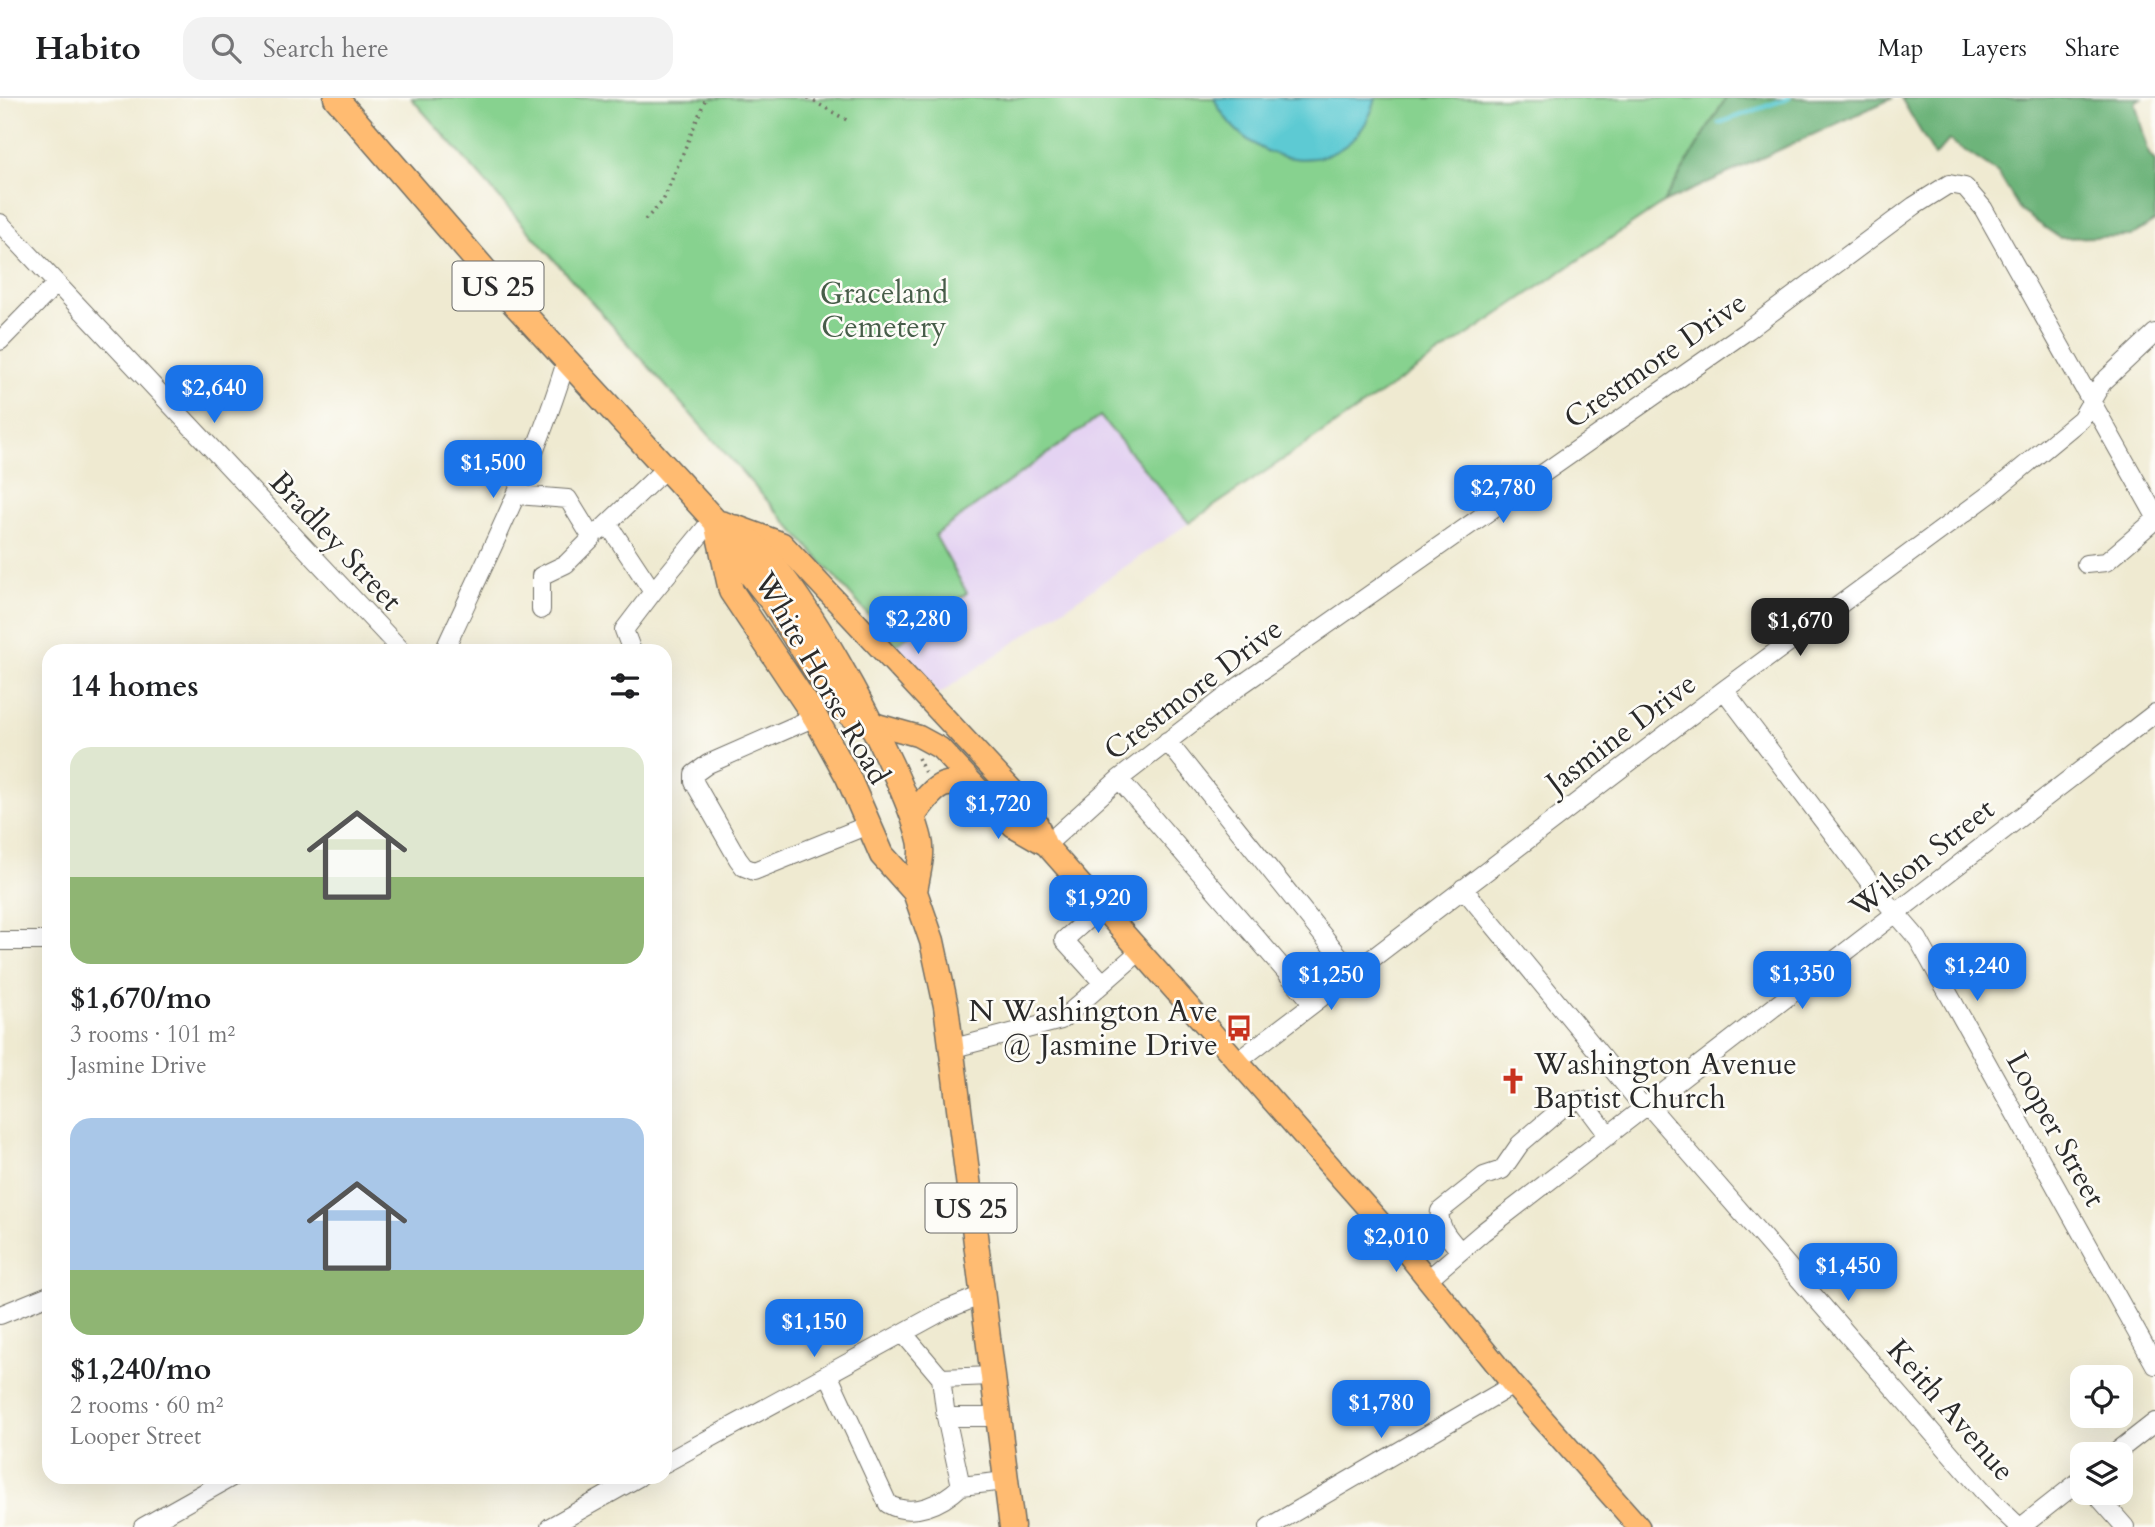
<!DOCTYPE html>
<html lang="en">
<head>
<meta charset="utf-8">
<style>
	:root { --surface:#fff; --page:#f2f2f2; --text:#202124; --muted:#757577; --line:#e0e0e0; --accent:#1a73e8 }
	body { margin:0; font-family:Cardo,serif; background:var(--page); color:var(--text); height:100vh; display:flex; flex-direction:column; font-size:26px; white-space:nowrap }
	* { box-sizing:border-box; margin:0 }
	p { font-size:23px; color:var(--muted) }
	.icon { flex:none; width:38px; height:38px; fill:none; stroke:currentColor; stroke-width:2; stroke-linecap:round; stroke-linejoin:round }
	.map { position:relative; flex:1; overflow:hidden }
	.sheet { position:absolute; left:42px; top:546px; width:630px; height:840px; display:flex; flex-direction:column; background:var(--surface); border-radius:21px; box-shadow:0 7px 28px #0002 }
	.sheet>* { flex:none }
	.controls { position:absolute; left:2070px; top:1267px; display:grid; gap:14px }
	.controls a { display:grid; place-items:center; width:63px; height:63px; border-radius:14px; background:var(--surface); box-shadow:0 7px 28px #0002; font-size:35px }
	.price { position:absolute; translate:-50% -60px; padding:0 16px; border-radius:14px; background:var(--accent); color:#fff; font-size:23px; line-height:46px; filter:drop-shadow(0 2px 4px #0008) }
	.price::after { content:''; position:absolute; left:50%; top:42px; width:21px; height:16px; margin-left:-10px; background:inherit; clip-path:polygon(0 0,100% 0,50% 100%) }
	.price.on { background:#222; color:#fff }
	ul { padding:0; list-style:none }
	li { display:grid; align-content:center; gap:14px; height:371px; padding:0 28px }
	li span { display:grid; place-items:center; height:217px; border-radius:21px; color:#555 }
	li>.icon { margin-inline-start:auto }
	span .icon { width:126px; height:126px; fill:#fffc; stroke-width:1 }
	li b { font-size:30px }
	h2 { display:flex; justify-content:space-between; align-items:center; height:84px; padding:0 28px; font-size:30px }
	header { display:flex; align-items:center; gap:42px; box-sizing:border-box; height:98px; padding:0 35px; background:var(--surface); border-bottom:2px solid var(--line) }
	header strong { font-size:33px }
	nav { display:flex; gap:38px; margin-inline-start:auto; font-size:24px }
	.search { width:490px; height:63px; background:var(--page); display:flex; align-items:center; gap:18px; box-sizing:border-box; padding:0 24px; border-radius:21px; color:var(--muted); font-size:26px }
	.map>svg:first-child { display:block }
	.built { fill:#e4d3f2 }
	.green { fill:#87d28f; stroke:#597e5d; stroke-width:2 }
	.forest { fill:#6db47a; stroke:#4c7052; stroke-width:2 }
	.water { fill:#5dcad3; stroke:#447a7f; stroke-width:2 }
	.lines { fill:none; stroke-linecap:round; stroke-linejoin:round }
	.stream { stroke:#5dcad3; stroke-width:5 }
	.minor-casing { stroke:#706e65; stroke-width:20 }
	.major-casing { stroke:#706e65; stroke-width:24 }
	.highway-casing { stroke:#706e65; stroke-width:27 }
	.path { stroke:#706e65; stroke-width:3.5; stroke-dasharray:2 5; stroke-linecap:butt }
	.minor { stroke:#fff; stroke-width:18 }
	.major { stroke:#ffbb71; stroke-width:21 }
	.highway { stroke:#ffbb71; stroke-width:24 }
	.labels { text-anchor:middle; stroke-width:5; stroke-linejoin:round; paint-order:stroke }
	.shield { fill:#fdfcf7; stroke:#6a6a68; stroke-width:2 }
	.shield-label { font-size:28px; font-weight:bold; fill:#2b2b2b }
	.park-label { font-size:30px; fill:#475d49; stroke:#fdfcf7 }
	.street-label { font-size:30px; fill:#2b2b2b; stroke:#fdfcf7 }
	.poi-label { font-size:30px; fill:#2b2b2b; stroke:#fdfcf7; text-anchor:end }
</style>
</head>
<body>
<header>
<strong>Habito</strong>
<div class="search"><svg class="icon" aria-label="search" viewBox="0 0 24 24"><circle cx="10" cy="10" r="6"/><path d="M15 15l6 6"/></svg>Search here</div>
<nav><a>Map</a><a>Layers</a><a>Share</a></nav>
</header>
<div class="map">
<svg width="2155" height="1429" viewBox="0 0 2155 1429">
	<rect width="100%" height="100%" fill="#fdfcf7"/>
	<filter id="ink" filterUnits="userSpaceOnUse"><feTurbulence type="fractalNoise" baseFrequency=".0143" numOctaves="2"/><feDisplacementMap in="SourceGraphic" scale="14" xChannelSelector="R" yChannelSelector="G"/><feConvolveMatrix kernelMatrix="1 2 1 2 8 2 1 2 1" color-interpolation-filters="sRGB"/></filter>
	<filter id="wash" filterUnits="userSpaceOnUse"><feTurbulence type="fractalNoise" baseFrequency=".00686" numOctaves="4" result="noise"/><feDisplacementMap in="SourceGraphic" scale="28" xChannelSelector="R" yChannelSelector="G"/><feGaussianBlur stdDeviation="1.57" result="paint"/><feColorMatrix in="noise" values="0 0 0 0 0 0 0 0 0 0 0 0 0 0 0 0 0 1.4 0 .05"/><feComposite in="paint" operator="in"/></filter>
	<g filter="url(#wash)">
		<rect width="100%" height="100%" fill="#efead1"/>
		<path class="built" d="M 1100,317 L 1189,425 L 939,596 L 895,547 L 967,495 L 935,437 Z"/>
		<path class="green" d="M 411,0 L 1726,0 L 1663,105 L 1189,425 L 1100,318 L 935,437 L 967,495 L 895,547 Z"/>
		<path class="forest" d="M 1726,0 L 1893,0 L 1663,105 Z
			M 1901,0 L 2141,0 L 2135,4 L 2149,56 L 2155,63 L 2155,123 L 2131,138 L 2060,140 L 2021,113 L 1998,75 L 1949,42 L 1935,58 Z"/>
		<path class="water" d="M 1214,0 L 1376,0 C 1352,88 1248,74 1214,0 Z"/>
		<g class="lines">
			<path class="stream" d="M 1719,25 L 1789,0"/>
		</g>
	</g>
	<g filter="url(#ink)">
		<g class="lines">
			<g class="minor-casing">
				<path id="minor" d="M 0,125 L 402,553
					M 0,243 L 56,186
					M 517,397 L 568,401 L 592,440 L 566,466 L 541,478 L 541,512
					M 608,426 L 653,494 L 713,421
					M 600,433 L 668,368
					M 2086,466 L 2106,464 L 2155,422
					M 444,553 C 488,457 537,362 567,260
					M 632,553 L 624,532 L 653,494
					M 1724,592 L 1874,790 L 1918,841 L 2155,1267
					M 815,619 L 708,666 L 694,676 L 694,684 L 738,761 L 744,769 L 754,773 L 868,727
					M 1167,643 L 1352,874
					M 1119,681 L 1312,904
					M 1046,747 L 1119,681 L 1241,587 L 1748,232 L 1914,108 L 1949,86 L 1965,89 L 1983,110 L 2155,417
					M 1463,790 L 1645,1011
					M 1101,809 L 1064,842 L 1103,885
					M 0,843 L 49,843
					M 950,951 L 1061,922 L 1140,853
					M 1238,963 L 1724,592 L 1994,393 L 2081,321 L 2102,285 L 2155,235
					M 1649,1008 L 1990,1401 L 2019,1429
					M 1460,1153 C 1451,1142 1437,1129 1440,1113 L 1484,1078 L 1502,1072 L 1520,1046 L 1568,1005 L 1582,1002 L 1609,1038
					M 1427,1182 L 1483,1134 L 2155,615
					M 0,1217 L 49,1197
					M 903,1235 L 941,1280 L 992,1278
					M 828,1276 L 888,1406 C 913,1420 942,1406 961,1388
					M 941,1280 L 946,1319 L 997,1319
					M 946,1319 L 961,1388 L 1006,1383
					M 2114,1356 L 2155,1324
					M 665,1365 L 943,1213 L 982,1197
					M 2095,1395 L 2125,1429
					M 143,1429 L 232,1379
					M 550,1429 L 639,1379
					M 1269,1429 L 1513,1287
					M 2021,1429 L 2082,1381"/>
			</g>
			<g class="major-casing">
				<path id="major" d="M 736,428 L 782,445 L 1032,713 L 1046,747
					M 872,625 L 918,638 L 940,650 L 1013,728 L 1046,747 L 1401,1148 L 1513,1287 L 1639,1429"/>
			</g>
			<g class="highway-casing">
				<path id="highway" d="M 336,0 L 508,199 L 716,424 L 748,473 L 774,506 L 836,604 L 852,618 L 872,625
					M 716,424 L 731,493 L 815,619 L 848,679 L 882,757 L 915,794 L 932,843 L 946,908 L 1012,1429
					M 720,425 C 781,434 906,680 920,742 C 924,757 917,778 915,794
					M 914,717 C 937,684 946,677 983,696"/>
			</g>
			<path class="path" d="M 808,0 L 850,24
				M 645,122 L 663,103 L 706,0
				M 918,660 L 925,675"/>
			<use href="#minor" class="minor"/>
			<use href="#major" class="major"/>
			<use href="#highway" class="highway"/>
		</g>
	</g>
	<defs>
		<g id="bus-bare" transform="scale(2.1)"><path d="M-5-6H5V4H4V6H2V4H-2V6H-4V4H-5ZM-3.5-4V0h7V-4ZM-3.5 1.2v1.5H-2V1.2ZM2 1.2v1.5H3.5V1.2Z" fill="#c8321e" stroke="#fdfcf7" stroke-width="2.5" paint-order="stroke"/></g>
		<g id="church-bare" transform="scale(2.1)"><path d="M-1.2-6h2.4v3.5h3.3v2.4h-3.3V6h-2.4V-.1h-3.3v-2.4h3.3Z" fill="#c8321e" stroke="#fdfcf7" stroke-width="2.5" paint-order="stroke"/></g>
	</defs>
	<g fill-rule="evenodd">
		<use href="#bus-bare" x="1239" y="930"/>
		<use href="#church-bare" x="1513" y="983"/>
	</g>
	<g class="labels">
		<g class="shield">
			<rect x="452.5" y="163.5" width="91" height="49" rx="5"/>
			<rect x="925.5" y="1085.5" width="91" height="49" rx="5"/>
		</g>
		<g class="shield-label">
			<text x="498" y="198">US 25</text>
			<text x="971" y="1120">US 25</text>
		</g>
		<g class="park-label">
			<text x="884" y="205">Graceland<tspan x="884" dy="34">Cemetery</tspan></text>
		</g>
		<g class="street-label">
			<text transform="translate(1655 262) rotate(-35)" y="10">Crestmore Drive</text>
			<text transform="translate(336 443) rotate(47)" y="10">Bradley Street</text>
			<text transform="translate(822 580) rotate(60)" y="10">White Horse Road</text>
			<text transform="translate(1193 591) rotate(-37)" y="10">Crestmore Drive</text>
			<text transform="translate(1621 635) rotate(-37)" y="10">Jasmine Drive</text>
			<text transform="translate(1922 760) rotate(-38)" y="10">Wilson Street</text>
			<text transform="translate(2056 1031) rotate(61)" y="10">Looper Street</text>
			<text transform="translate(1951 1312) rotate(49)" y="10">Keith Avenue</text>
		</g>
		<g class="poi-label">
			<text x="1218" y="923">N Washington Ave<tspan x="1218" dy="34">@ Jasmine Drive</tspan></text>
			<text x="1534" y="976" text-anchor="start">Washington Avenue<tspan x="1534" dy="34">Baptist Church</tspan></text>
		</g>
	</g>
</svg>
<div class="controls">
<a><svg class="icon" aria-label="locate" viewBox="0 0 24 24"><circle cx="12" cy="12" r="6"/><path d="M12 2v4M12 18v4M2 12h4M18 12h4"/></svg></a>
<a><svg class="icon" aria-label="layers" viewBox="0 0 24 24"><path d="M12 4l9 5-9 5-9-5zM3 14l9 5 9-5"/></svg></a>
</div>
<b class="price" style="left:214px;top:327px">$2,640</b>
<b class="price" style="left:493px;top:402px">$1,500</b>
<b class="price" style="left:1503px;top:427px">$2,780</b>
<b class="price" style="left:918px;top:558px">$2,280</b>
<b class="price on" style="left:1800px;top:560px">$1,670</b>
<b class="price" style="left:998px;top:743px">$1,720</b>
<b class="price" style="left:1098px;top:837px">$1,920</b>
<b class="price" style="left:1977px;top:905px">$1,240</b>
<b class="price" style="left:1802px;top:913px">$1,350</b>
<b class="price" style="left:1331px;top:914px">$1,250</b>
<b class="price" style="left:1396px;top:1176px">$2,010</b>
<b class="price" style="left:1848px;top:1205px">$1,450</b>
<b class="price" style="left:814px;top:1261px">$1,150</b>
<b class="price" style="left:1381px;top:1342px">$1,780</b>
<section class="sheet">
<h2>14 homes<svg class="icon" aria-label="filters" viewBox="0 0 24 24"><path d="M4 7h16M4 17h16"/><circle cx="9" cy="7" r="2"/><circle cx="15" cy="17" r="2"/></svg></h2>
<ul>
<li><span style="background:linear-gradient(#dfe7d0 60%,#8fb573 0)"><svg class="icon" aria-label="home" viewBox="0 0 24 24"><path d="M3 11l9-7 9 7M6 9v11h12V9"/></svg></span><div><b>$1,670/mo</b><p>3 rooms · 101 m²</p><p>Jasmine Drive</p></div></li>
<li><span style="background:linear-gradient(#a9c7e8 70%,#8fb573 0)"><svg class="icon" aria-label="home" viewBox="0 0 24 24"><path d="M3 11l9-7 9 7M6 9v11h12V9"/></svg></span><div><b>$1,240/mo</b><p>2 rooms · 60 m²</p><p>Looper Street</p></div></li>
</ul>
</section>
</div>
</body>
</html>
